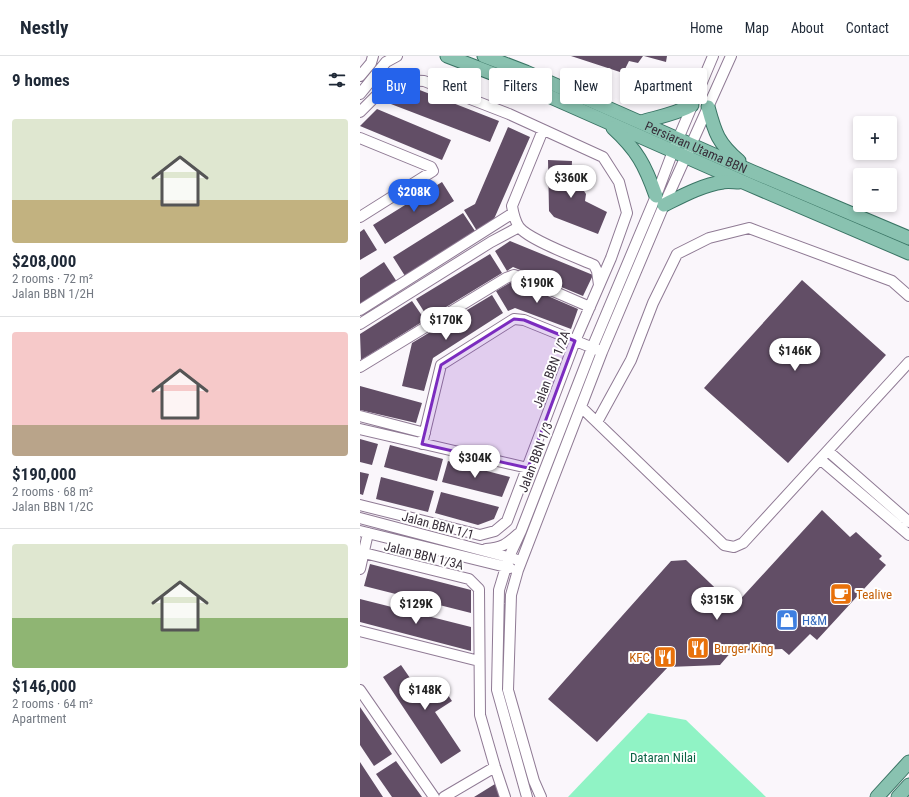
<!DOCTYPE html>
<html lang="en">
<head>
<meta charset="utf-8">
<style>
	:root { --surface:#fff; --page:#f2f2f3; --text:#1f2937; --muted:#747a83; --line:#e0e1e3; --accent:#2563eb }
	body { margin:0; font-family:"Roboto Condensed",sans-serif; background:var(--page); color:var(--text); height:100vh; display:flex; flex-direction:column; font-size:15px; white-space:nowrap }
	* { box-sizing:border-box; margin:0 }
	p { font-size:13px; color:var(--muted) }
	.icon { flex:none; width:22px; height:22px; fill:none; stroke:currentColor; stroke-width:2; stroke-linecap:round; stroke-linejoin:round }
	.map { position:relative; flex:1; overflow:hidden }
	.drawer { display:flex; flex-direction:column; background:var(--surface); width:360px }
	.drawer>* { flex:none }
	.guide { position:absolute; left:12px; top:12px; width:380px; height:36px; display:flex; gap:8px }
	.buttons { position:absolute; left:493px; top:60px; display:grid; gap:8px }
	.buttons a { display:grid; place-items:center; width:44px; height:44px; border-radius:4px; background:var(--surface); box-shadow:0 2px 6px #0003; font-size:20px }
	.price { position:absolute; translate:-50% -34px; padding:0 9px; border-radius:14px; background:#fff; color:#222; font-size:13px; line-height:26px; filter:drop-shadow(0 1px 2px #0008) }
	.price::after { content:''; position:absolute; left:50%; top:24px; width:12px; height:9px; margin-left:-6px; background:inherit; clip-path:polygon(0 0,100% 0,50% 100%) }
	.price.selected { background:var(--accent); color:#fff }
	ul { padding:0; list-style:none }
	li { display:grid; align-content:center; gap:8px; height:212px; padding:0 12px }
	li+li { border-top:1px solid var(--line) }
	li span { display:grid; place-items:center; height:124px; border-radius:4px; color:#555 }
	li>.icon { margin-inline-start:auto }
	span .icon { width:72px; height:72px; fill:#fffc; stroke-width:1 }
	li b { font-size:17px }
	h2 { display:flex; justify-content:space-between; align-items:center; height:48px; padding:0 12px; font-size:17px }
	.pill { padding:0 14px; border-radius:4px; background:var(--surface); box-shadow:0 2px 6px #0003; font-size:14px; line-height:36px }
	.pill.selected { background:var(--accent); color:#fff }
	header { display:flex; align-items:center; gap:24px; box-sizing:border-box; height:56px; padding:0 20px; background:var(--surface); border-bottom:1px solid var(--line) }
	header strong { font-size:19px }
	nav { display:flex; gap:22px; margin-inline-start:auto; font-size:14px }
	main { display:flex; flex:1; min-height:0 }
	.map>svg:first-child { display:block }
	.green { fill:#90f3c5 }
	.building { fill:#624e66 }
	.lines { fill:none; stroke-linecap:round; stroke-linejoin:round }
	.minor-casing { stroke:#8f7a94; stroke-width:12 }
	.major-casing { stroke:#397464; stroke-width:15 }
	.minor { stroke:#fff; stroke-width:10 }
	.major { stroke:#89c2b0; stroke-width:13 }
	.marked { fill:#7b2cbf; fill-opacity:0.2; stroke:#7b2cbf; stroke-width:3; stroke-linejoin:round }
	.labels { text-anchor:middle; stroke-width:4; stroke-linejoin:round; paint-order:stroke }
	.street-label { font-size:13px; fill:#362d38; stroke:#fff }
	.food-label { font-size:13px; fill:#c56008; stroke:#fff; text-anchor:start }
	.shop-label { font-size:13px; fill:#366cbe; stroke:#fff; text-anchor:start }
	.park-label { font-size:13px; fill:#0a6344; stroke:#fff }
</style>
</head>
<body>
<header>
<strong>Nestly</strong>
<nav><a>Home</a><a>Map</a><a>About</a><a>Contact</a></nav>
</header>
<main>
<section class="drawer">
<h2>9 homes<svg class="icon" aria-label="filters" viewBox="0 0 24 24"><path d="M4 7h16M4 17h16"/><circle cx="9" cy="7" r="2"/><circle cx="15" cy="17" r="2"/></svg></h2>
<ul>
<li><span style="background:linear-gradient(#dfe7d0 65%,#c2b280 0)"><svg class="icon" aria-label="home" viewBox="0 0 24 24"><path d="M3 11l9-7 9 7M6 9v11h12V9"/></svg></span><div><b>$208,000</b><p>2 rooms · 72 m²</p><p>Jalan BBN 1/2H</p></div></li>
<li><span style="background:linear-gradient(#f6c9c9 75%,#b9a48a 0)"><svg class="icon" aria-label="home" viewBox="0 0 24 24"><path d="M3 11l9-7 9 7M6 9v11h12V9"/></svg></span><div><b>$190,000</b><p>2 rooms · 68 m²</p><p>Jalan BBN 1/2C</p></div></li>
<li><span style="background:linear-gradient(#dfe7d0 60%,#8fb573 0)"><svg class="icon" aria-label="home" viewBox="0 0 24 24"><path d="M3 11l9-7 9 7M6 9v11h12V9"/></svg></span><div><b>$146,000</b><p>2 rooms · 64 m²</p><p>Apartment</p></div></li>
</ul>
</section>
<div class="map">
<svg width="549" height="741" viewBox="0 0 549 741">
	<rect width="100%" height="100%" fill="#faf6fb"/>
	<path class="green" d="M 288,657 L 326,664 L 406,741 L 208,741 Z"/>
	<path class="building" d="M 211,0 L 283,0 L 278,7 L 269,5 L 263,17 Z
		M 284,0 L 307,0 L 306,6 Z
		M 52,31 L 139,65 L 130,86 L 23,45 L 26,41 Z
		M 17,53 L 91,84 L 82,104 L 0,70 Z
		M 148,71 L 170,81 L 134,163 L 117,175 L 104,154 L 115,148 Z
		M 188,104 L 212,105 L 211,131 L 222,132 L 226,138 L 225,145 L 247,156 L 238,178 L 194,161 L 189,155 Z
		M 82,126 L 94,145 L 25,188 L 13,169 Z
		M 103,157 L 115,175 L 45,220 L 33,201 Z
		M 4,173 L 17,194 L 0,204 L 0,176 Z
		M 150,185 L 233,219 L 223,240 L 153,211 L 147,215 L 135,195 Z
		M 130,198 L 142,217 L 68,262 L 56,243 Z
		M 24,206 L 37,226 L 0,250 L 0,222 Z
		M 442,224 L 526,299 L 428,407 L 344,332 Z
		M 153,225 L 218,253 L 211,273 L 155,252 L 148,255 L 136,235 Z
		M 132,239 L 143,257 L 73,302 L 64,335 L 42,330 L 52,287 Z
		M 52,245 L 65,264 L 1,304 L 0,278 Z
		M 0,330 L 62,347 L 56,367 L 0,354 Z
		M 0,383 L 18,388 L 12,409 L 0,406 Z
		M 30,389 L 83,403 L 77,425 L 24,411 Z
		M 88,405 L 150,421 L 142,441 L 82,426 Z
		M 0,416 L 9,418 L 3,439 L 0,438 Z
		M 21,421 L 74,435 L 68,456 L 16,443 Z
		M 81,436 L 139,451 L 134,463 L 118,469 L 75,457 Z
		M 462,454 L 490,481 L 496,476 L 522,500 L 519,503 L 526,509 L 457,584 L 450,578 L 429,599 L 422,593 L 372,595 L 360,609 L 308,611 L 237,686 L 188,643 L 311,505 L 326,504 L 374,550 Z
		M 10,508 L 111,534 L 111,557 L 4,530 Z
		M 0,543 L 111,571 L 111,595 L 0,566 Z
		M 41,609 L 59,635 L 77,623 L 92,645 L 75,656 L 101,695 L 81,708 L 23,621 Z
		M 0,651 L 32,698 L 14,710 L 0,689 Z
		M 36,705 L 62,741 L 32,741 L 16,718 Z
		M 0,706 L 23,741 L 0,741 Z
		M 135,728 L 140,741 L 114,741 Z"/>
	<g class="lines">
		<g class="minor-casing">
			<path id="minor" d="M 0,20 L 11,7 L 13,0
				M 0,38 L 26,6 L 37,0
				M 0,56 L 20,36 L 44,24 L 64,25 L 149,58 L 243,101 L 259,126 L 267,157 L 251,202 L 215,285 L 147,465 L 135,475 L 120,479 L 0,449
				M 183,74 L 152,150 C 153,156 155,165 159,171 C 169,184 218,202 234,209 L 237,215 L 239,229
				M 0,82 L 71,111 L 73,115 L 0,161
				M 0,254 L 153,157
				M 0,268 L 131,186 L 159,171
				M 0,311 L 146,222 L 154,219 L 163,222 L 230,251
				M 221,351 L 364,489 L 374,491 L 383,487 L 549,306
				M 0,360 L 65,377
				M 237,366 L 271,304 L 293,247 L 317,198 L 349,182 L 389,172 L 532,225 L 549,240
				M 0,373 L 168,412
				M 62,388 L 81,309 L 154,263 L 164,264 L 238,294
				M 468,395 L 549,466
				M 461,404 L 549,479
				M 0,462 L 155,503
				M 0,475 L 150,512
				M 126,493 C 142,492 147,488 158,478
				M 4,497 L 109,523 L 119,533 L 120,659 L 135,711 L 145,741
				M 0,513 L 8,477
				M 0,575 L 119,605
				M 0,634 L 74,741
				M 84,741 L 135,711
				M 167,741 L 137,634 L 139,534 L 149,501 L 161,475 L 232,292 L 296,140 L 313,95 L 353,0
				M 181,741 L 174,725 L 148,634 L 151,539 L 158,514 L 242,296 L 304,149 L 371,0"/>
		</g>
		<g class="major-casing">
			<g id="major">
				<path d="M 87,0 L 168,31 L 383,126 L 549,197"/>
				<path id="s1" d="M 124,0 L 166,16 L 393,116 L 549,182"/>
				<path d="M 348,51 C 355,77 358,87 379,105"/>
				<path d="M 281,66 C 298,61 316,58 332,49"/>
				<path d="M 253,72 C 277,94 285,109 296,140"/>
				<path d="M 304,149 C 322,140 342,129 363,126 C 368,125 374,126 379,126"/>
				<path d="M 517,741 L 549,706"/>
				<path d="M 538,741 L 549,729"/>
			</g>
		</g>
		<use href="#minor" class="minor"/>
		<use href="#major" class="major"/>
	</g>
	<path class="marked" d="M 154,263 L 164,264 L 215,285 L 168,412 L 62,388 L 81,309 Z"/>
	<defs>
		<g id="cafe-square" transform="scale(1.15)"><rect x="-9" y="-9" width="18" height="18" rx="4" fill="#e8710a" stroke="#fff"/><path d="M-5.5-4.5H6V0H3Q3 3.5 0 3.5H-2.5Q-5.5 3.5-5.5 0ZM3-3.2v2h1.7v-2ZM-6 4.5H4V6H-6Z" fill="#fff"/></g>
		<g id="shop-square" transform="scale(1.15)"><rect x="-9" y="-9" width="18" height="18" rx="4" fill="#3f7fe0" stroke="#fff"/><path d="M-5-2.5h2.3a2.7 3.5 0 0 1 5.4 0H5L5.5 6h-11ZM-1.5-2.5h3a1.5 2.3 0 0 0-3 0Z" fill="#fff"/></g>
		<g id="restaurant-square" transform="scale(1.15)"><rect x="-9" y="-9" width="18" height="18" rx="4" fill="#e8710a" stroke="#fff"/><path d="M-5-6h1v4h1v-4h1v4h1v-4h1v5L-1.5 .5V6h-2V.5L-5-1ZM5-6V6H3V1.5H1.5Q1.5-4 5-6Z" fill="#fff"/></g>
	</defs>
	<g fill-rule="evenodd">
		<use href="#cafe-square" x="481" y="538"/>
		<use href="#shop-square" x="427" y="564"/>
		<use href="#restaurant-square" x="338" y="592"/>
		<use href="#restaurant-square" x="305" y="601"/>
	</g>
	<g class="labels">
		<g class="street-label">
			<text dy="5" stroke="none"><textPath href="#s1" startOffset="231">Persiaran Utama BBN</textPath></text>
			<text transform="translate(191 313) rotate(-69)" y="5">Jalan BBN 1/2A</text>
			<text transform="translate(175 401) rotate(-69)" y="5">Jalan BBN 1/3</text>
			<text transform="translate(78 469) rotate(15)" y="5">Jalan BBN 1/1</text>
			<text transform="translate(64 499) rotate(14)" y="5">Jalan BBN 1/3A</text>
		</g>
		<g class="food-label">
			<text x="496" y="543">Tealive</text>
			<text x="354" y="597">Burger King</text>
			<text x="290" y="606" text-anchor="end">KFC</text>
		</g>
		<g class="shop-label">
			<text x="442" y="569">H&amp;M</text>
		</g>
		<g class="park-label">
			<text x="303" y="706">Dataran Nilai</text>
		</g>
	</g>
</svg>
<div class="buttons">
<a>+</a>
<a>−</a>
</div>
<b class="price" style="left:211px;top:143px">$360K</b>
<b class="price selected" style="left:54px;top:157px">$208K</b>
<b class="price" style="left:177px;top:248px">$190K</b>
<b class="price" style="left:86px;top:285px">$170K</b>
<b class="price" style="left:435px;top:316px">$146K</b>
<b class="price" style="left:115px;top:423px">$304K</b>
<b class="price" style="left:357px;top:565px">$315K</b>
<b class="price" style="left:56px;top:569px">$129K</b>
<b class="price" style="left:65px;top:655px">$148K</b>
<div class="guide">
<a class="pill selected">Buy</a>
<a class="pill">Rent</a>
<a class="pill">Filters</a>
<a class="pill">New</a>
<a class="pill">Apartment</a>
</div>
</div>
</main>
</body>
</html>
